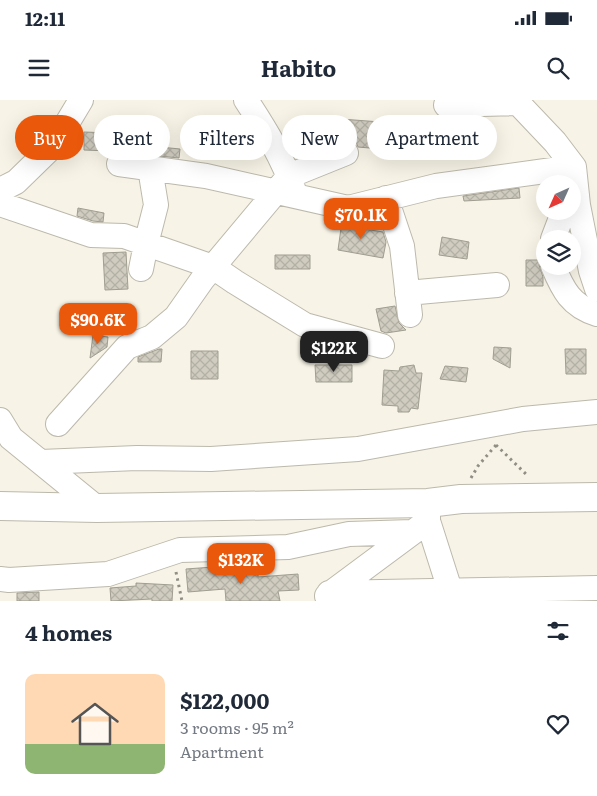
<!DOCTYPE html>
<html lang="en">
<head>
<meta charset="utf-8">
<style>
	:root { --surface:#fff; --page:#f6f6f7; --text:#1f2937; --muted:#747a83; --accent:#ea580c }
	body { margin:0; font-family:Literata,serif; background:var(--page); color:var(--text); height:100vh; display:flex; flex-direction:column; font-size:19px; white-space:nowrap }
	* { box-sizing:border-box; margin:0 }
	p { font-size:16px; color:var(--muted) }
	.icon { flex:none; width:28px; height:28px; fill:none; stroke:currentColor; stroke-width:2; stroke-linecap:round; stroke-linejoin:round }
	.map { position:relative; height:501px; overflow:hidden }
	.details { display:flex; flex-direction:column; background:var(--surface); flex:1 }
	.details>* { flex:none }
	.guide { position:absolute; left:15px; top:15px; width:568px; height:45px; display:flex; gap:10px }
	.needle { width:32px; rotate:225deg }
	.fabs { position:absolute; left:536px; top:75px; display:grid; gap:10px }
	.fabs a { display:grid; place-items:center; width:45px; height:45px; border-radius:50%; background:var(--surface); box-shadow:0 5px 20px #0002; font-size:25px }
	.price { position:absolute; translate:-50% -42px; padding:0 11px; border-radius:10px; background:var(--accent); color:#fff; font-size:16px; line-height:32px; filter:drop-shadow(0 1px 2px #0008) }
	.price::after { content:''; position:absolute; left:50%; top:30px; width:15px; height:11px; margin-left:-8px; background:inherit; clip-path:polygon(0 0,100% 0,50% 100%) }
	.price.selected { background:#222; color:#fff }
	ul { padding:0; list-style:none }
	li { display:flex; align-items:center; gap:15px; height:125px; padding:0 25px }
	li span { display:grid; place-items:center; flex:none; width:140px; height:100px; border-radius:10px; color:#555 }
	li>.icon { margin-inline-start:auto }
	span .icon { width:60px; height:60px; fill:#fffc; stroke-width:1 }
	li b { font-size:21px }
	h2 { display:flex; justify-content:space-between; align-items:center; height:60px; padding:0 25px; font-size:21px }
	.pill { padding:0 18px; border-radius:22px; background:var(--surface); box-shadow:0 5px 20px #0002; font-size:18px; line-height:45px }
	.pill.selected { background:var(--accent); color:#fff }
	.status { display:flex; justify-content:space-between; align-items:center; height:35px; padding:0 25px; background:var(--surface); direction:ltr }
	.status svg { height:14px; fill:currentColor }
	header { display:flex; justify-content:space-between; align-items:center; height:65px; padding:0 25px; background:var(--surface); font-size:22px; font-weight:700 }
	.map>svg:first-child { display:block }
	.building { fill:url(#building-cross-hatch); stroke:#a09d91 }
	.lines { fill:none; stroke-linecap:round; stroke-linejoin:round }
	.minor-casing { stroke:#bcb9ac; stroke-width:26 }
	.highway-casing { stroke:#bcb9ac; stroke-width:30 }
	.path { stroke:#908e85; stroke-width:3; stroke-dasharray:2.5 4; stroke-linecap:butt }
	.minor { stroke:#fff; stroke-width:24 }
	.highway { stroke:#fff; stroke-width:28 }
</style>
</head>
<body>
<div class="status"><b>12:11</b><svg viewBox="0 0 49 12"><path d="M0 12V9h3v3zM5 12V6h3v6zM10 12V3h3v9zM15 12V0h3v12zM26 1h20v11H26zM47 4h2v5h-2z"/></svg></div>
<header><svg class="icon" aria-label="menu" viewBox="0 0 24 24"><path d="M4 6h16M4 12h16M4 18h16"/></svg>Habito<svg class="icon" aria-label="search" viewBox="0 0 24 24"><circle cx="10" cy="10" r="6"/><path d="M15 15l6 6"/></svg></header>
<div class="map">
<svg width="597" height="501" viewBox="0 0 597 501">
	<defs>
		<pattern id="building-cross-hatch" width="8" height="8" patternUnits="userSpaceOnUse" patternTransform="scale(1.25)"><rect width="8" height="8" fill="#d0ccc0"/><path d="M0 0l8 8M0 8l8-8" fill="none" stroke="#b3b0a6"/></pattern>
	</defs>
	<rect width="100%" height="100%" fill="#f7f3e6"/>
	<path class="building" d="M 314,17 L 394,23 L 392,50 L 358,47 L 356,42 L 347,39 L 330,39 L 330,44 L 312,42 Z
		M 84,32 L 111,33 L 111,51 L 84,50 Z
		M 449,44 L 450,57 L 432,58 L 430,45 Z
		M 160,47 L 180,49 L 179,58 L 159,56 Z
		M 519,88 L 520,98 L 464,101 L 463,96 Z
		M 78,108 L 104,113 L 103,122 L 93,121 L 77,116 Z
		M 342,121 L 359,123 L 358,128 L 383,132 L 386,142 L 383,158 L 338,150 Z
		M 442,137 L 469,142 L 467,159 L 439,155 Z
		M 126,152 L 128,189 L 105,190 L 103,153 Z
		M 275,155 L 310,155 L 310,169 L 275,169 Z
		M 526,160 L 541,160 L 539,165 L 543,177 L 543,186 L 526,186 Z
		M 395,206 L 399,223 L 406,230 L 386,233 L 381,231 L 376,209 Z
		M 93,235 L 108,237 L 107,247 L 90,258 Z
		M 494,247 L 511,248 L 510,268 L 493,259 Z
		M 159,249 L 162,249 L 161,262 L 138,262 L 138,257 Z
		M 565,249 L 586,249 L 586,274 L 566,274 Z
		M 191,251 L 218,251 L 218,279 L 191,279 Z
		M 315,265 L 352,265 L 352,282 L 316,282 Z
		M 414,265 L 416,273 L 422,273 L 418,309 L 411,308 L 409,312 L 398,312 L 398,306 L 382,305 L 384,270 L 399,271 L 400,267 Z
		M 445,266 L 468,268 L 466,282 L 440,279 Z
		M 213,467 L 214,473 L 258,473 L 258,477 L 298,474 L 299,490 L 278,491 L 280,501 L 226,501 L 225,489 L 188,492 L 186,469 Z
		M 136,483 L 173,485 L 172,501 L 152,501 L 152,499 L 111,501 L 110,488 L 136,486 Z
		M 39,492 L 39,501 L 17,501 L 17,493 Z"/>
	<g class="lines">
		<g class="minor-casing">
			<path id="minor" d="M 246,0 C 265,29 283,58 294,91
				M 446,5 L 518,3 L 555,42 L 574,67 L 578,105 L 591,171 L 597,189
				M 119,64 L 206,76 L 348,108 L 436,86 L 574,67
				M 0,90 L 16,82 L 54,45 L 81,0
				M 386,98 L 402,146 L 410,215
				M 0,104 L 91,135 L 124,136 L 213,167 L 235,182 L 305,225 L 382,246
				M 553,139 L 561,118 L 567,111
				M 553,166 C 563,190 571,206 597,214
				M 141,169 L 146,144 L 156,105 L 150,68
				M 407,193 L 497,185
				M 0,320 L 11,338 L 97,408
				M 58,324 L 127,247 L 152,237 L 176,217 L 202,180 L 289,76 L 346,53
				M 41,362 L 137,358 L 211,359 L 358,349 L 523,319 L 597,312
				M 428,421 L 450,490 L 450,501
				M 0,479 L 9,480 L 108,474 L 180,450 L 288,447 L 349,434 L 412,432
				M 329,493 L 597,488
				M 327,496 L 428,421 L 428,403"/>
		</g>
		<g class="highway-casing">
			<path id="highway" d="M 0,406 L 97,408 L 428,403 L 461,399 L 597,397"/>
		</g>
		<path class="path" d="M 496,345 L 528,376
			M 471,378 L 478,366 L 496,345
			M 176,472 L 182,501"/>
		<use href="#minor" class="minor"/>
		<use href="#highway" class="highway"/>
	</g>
</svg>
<div class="fabs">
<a><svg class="needle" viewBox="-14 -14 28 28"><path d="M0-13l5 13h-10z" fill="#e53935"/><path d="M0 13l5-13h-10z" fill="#747a83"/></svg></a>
<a><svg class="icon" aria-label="layers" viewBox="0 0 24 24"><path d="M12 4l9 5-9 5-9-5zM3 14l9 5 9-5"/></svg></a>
</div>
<b class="price" style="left:361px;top:140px">$70.1K</b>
<b class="price" style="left:98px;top:245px">$90.6K</b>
<b class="price selected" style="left:334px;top:273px">$122K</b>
<b class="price" style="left:241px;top:485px">$132K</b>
<div class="guide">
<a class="pill selected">Buy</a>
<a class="pill">Rent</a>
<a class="pill">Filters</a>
<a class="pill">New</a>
<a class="pill">Apartment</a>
</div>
</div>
<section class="details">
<h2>4 homes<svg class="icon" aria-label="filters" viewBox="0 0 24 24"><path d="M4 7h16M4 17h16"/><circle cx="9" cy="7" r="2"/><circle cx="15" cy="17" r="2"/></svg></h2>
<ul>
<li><span style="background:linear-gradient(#ffd9b3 70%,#8fb573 0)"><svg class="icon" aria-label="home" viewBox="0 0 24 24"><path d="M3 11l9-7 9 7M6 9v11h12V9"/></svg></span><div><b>$122,000</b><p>3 rooms · 95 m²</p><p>Apartment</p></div><svg class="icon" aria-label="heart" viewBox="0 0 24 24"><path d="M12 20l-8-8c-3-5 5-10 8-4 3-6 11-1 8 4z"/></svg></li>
</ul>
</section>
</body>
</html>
